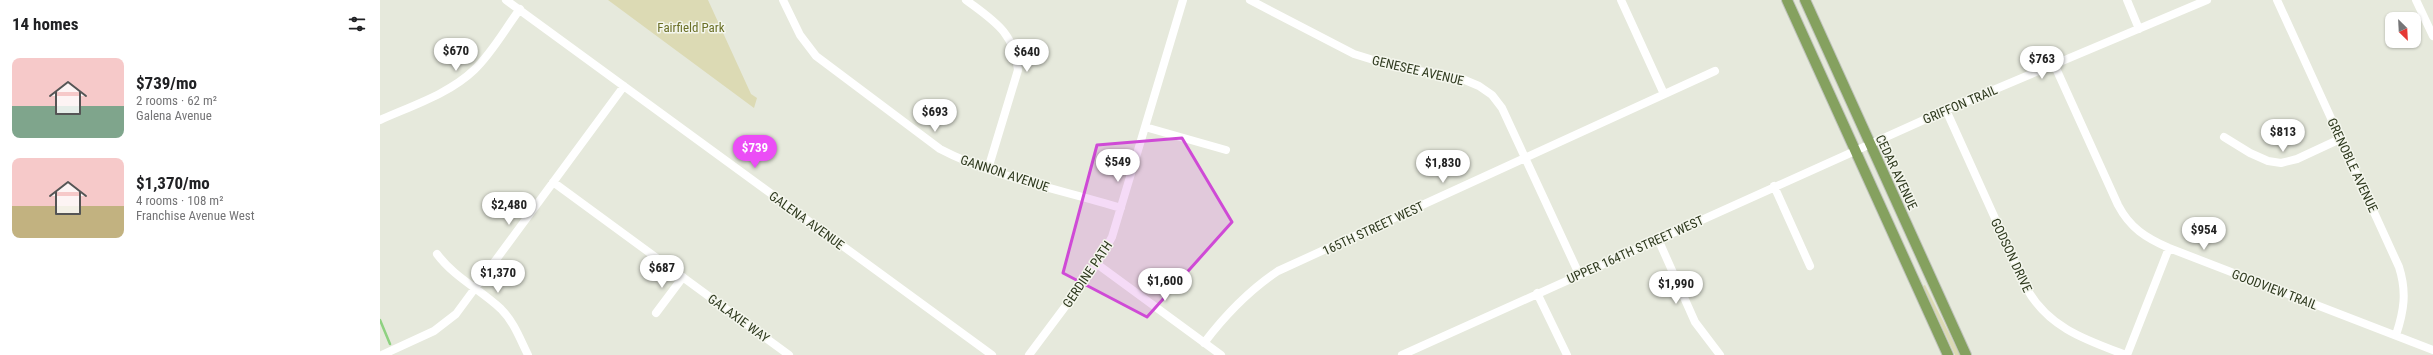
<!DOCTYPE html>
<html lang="en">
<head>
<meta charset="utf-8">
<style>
	:root { --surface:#fff; --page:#f6f6f6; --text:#202124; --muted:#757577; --accent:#eb4df6 }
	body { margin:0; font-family:"Roboto Condensed",sans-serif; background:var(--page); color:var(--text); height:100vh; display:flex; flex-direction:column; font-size:15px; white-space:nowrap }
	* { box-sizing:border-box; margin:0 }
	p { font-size:13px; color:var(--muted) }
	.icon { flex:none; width:22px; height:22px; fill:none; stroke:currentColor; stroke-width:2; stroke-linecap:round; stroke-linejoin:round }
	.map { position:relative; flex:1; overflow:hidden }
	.panel { display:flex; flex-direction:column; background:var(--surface); width:380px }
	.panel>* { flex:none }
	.needle { width:26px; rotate:156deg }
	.tools { position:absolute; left:2005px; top:12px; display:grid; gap:8px }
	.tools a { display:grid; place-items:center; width:36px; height:36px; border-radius:8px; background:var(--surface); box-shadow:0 1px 3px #0004; font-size:20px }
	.price { position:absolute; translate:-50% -34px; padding:0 9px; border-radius:14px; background:#fff; color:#222; font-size:13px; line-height:26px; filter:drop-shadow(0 1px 2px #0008) }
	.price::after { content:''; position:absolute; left:50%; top:24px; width:12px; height:9px; margin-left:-6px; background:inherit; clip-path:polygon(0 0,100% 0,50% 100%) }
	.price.selected { background:var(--accent); color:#fff }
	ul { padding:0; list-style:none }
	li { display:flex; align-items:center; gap:12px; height:100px; padding:0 12px }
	li span { display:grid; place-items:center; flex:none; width:112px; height:80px; border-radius:8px; color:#555 }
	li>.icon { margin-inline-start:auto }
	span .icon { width:48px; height:48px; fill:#fffc; stroke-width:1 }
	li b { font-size:17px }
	h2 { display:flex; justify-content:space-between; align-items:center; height:48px; padding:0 12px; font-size:17px }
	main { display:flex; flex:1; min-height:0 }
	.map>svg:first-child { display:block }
	.green { fill:#dcdab4 }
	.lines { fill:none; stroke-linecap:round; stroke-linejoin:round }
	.stream { stroke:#8ed181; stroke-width:2.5 }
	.major-casing { stroke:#c0c4bc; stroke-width:12 }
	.minor { stroke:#fff; stroke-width:8 }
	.major { stroke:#85a15f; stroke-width:10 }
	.marked { fill:#cf4ad6; fill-opacity:0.2; stroke:#cf4ad6; stroke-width:3; stroke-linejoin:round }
	.labels { text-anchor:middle; stroke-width:3; stroke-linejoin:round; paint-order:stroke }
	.park-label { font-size:13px; fill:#6b7027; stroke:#f4f6ed }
	.street-label { font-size:13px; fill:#2e391e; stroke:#f4f6ed }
</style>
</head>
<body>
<main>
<section class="panel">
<h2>14 homes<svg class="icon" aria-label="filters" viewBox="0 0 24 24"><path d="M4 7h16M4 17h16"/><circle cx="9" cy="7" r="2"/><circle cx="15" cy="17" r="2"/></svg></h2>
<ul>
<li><span style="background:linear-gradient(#f6c9c9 60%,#7fa58c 0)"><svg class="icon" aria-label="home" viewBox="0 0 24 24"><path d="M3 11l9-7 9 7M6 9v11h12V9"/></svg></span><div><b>$739/mo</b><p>2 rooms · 62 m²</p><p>Galena Avenue</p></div></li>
<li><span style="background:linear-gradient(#f6c9c9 60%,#c2b280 0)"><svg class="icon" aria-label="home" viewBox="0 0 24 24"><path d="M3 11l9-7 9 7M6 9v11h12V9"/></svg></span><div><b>$1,370/mo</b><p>4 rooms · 108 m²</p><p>Franchise Avenue West</p></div></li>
</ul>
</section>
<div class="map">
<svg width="2053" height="355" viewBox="0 0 2053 355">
	<rect width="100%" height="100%" fill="#e6e9dc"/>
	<path class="green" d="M 228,0 L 328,0 L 371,94 L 377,98 L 374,108 Z
		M 1545,285 L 1580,355 L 1575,355 L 1543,286 Z"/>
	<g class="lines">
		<path class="stream" d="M 0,320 L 10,344"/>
		<g class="major-casing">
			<path id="major" d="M 1407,0 L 1568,355
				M 1425,0 L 1586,355"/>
		</g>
		<path class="minor" d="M 126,0 L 612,355
			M 403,0 L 420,35 L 436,56 L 560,149 C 613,177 683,190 741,208
			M 586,0 C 614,21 634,32 638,70 L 608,169
			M 870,0 L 974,54 L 1016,67 L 1080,78 L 1099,86 L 1112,95 L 1122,108 L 1199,274
			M 1241,0 L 1284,94
			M 1747,0 L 1759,29
			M 1897,0 L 2019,267 C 2027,292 2024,311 2016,335
			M 2036,0 L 2053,36
			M 1674,64 L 1738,205 C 1750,228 1766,238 1789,248 L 2053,350
			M 1566,110 L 1647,289 C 1669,328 1706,340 1746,355
			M 0,120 C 31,106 69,94 94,70 C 112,53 125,29 140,9
			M 765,127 L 846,150
			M 1844,137 L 1870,153 L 1888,161 L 1901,163 L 1917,159 L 1960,139
			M 173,182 L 409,355
			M 1394,186 L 1430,266
			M 1278,239 L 1315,322 L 1340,355
			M 57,254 C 74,277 101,290 121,309 C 134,322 140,339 148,355
			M 717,264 L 841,355
			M 1157,293 L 1187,355
			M 276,313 L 303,277
			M 824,343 C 846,314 868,291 898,271 L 1335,71
			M 2,355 L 54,331 L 76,314 L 244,86
			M 649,355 L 717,264 L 732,237 L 803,0
			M 1022,355 L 1566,110 L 1827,0
			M 1747,355 L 1789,248"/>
		<use href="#major" class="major"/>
	</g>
	<path class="marked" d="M 802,138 L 852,222 L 767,317 L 683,273 L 717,145 Z"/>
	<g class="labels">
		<g class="park-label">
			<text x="311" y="32">Fairfield Park</text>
		</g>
		<g class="street-label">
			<text transform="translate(1038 70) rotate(13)" y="5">GENESEE AVENUE</text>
			<text transform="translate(1580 104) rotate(-23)" y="5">GRIFFON TRAIL</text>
			<text transform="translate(1973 165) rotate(65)" y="5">GRENOBLE AVENUE</text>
			<text transform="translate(1517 172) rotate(65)" y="5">CEDAR AVENUE</text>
			<text transform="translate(625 173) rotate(18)" y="5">GANNON AVENUE</text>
			<text transform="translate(427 220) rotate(36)" y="5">GALENA AVENUE</text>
			<text transform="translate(993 228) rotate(-25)" y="5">165TH STREET WEST</text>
			<text transform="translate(1255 249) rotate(-24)" y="5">UPPER 164TH STREET WEST</text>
			<text transform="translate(1632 255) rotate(65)" y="5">GODSON DRIVE</text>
			<text transform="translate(707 274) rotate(-56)" y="5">GERDINE PATH</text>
			<text transform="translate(1895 289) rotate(21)" y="5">GOODVIEW TRAIL</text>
			<text transform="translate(359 318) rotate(36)" y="5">GALAXIE WAY</text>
		</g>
	</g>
</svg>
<div class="tools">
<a><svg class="needle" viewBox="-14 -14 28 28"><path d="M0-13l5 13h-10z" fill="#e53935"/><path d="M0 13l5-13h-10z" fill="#757577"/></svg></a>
</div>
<b class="price" style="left:76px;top:72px">$670</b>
<b class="price" style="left:647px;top:73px">$640</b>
<b class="price" style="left:1662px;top:80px">$763</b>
<b class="price" style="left:555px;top:133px">$693</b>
<b class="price" style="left:1903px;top:153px">$813</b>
<b class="price selected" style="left:375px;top:169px">$739</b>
<b class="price" style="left:738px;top:183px">$549</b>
<b class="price" style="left:1063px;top:184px">$1,830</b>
<b class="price" style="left:129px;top:226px">$2,480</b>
<b class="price" style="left:1824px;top:251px">$954</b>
<b class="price" style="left:282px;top:289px">$687</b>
<b class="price" style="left:118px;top:294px">$1,370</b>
<b class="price" style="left:785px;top:302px">$1,600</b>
<b class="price" style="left:1296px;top:305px">$1,990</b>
</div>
</main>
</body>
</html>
